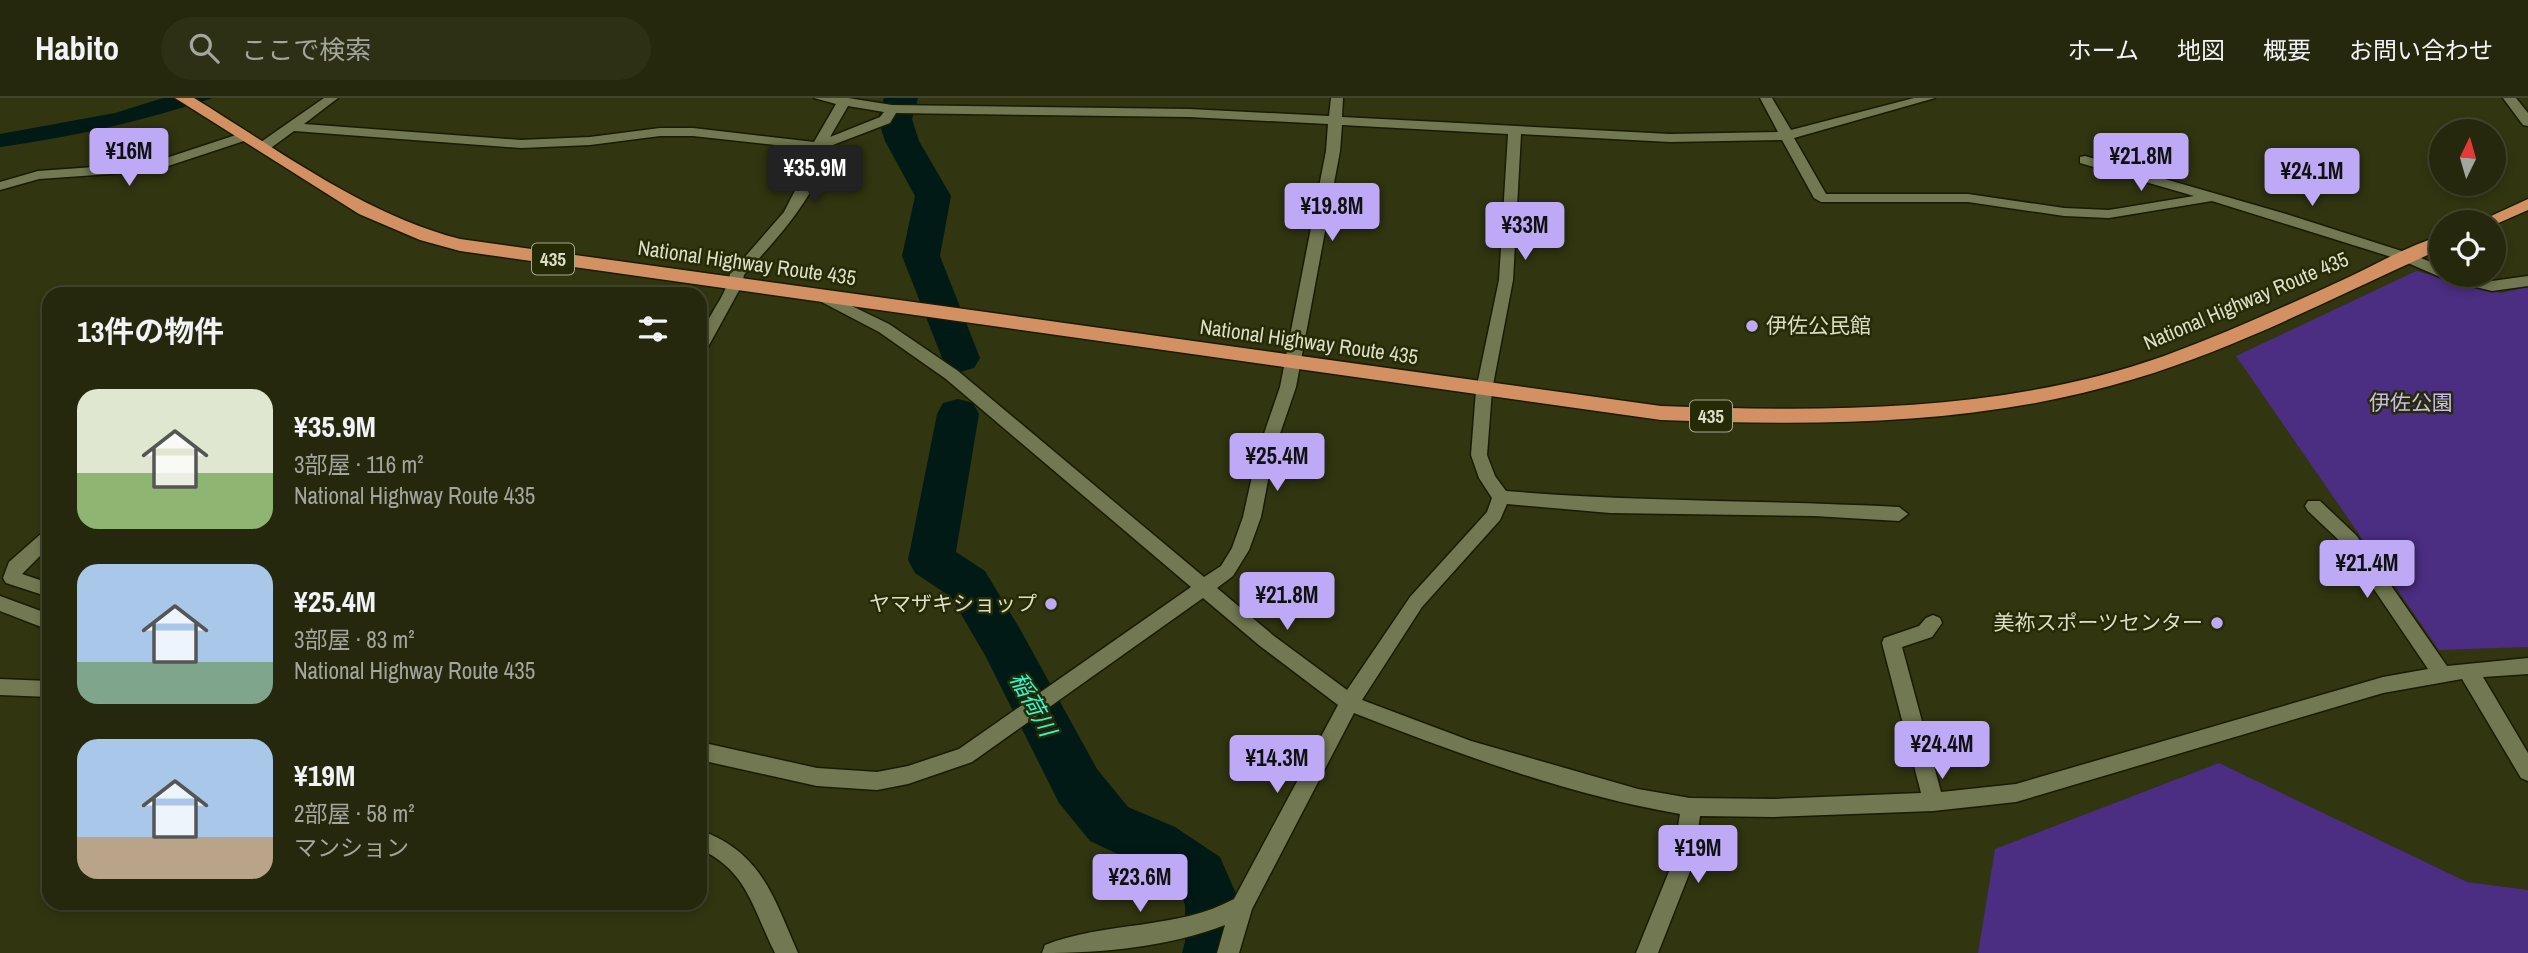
<!DOCTYPE html>
<html lang="ja">
<head>
<meta charset="utf-8">
<style>
	:root { --surface:#25280c; --page:#2d3015; --text:#f1f3f6; --muted:#a3a69d; --line:#42442d; --accent:#bda9f5 }
	body { margin:0; font-family:"Archivo Narrow","Noto Sans JP",sans-serif; background:var(--page); color:var(--text); height:100vh; display:flex; flex-direction:column; font-size:26px; white-space:nowrap }
	* { box-sizing:border-box; margin:0 }
	p { font-size:23px; color:var(--muted) }
	.icon { flex:none; width:38px; height:38px; fill:none; stroke:currentColor; stroke-width:2; stroke-linecap:round; stroke-linejoin:round }
	.map { position:relative; flex:1; overflow:hidden }
	.details { position:absolute; left:42px; top:189px; width:665px; height:623px; display:flex; flex-direction:column; background:var(--surface); border-radius:21px; box-shadow:0 4px 10px #0003,0 0 0 2px var(--line) }
	.details>* { flex:none }
	.needle { width:46px; rotate:5deg }
	.controls { position:absolute; left:2429px; top:21px; display:grid; gap:14px }
	.controls a { display:grid; place-items:center; width:77px; height:77px; border-radius:50%; background:var(--surface); box-shadow:0 4px 10px #0003,0 0 0 2px var(--line); font-size:35px }
	.price { position:absolute; translate:-50% -60px; padding:0 16px; border-radius:7px; background:var(--accent); color:#111; font-size:23px; line-height:46px; filter:drop-shadow(0 2px 4px #0008) }
	.price::after { content:''; position:absolute; left:50%; top:42px; width:21px; height:16px; margin-left:-10px; background:inherit; clip-path:polygon(0 0,100% 0,50% 100%) }
	.price.current { background:#222; color:#fff }
	ul { padding:0; list-style:none }
	li { display:flex; align-items:center; gap:21px; height:175px; padding:0 35px }
	li span { display:grid; place-items:center; flex:none; width:196px; height:140px; border-radius:21px; color:#555 }
	li>.icon { margin-inline-start:auto }
	span .icon { width:84px; height:84px; fill:#fffc; stroke-width:1 }
	li b { font-size:30px }
	h2 { display:flex; justify-content:space-between; align-items:center; height:84px; padding:0 35px; font-size:30px }
	header { display:flex; align-items:center; gap:42px; box-sizing:border-box; height:98px; padding:0 35px; background:var(--surface); border-bottom:2px solid var(--line) }
	header strong { font-size:33px }
	nav { display:flex; gap:38px; margin-inline-start:auto; font-size:24px }
	.search { width:490px; height:63px; background:var(--page); display:flex; align-items:center; gap:18px; box-sizing:border-box; padding:0 24px; border-radius:38px; color:var(--muted); font-size:26px }
	.map>svg:first-child { display:block }
	.green { fill:#4b2d81 }
	.water { fill:#021a15 }
	.lines { fill:none; stroke-linecap:round; stroke-linejoin:round }
	.river { fill:#021a15; fill-rule:evenodd }
	.minor-casing { stroke:#191c02; stroke-width:3 }
	.highway-casing { stroke:#191c02; stroke-width:3 }
	.minor { fill:#727851; fill-rule:evenodd }
	.highway { fill:#d39163; fill-rule:evenodd }
	.poi-dot { fill:#bda9f5; stroke:#272b05; stroke-width:2.5 }
	.labels { text-anchor:middle; stroke-width:5; stroke-linejoin:round; paint-order:stroke }
	.shield { fill:#272b05; stroke:#a5a98e; stroke-width:2 }
	.shield-label { font-size:19px; font-weight:bold; fill:#dbdfc9 }
	.street-label { font-size:21px; fill:#dbdfc9; stroke:#272b05 }
	.poi-label { font-size:21px; fill:#dbdfc9; stroke:#272b05; text-anchor:end }
	.park-label { font-size:21px; fill:#c8baf3; stroke:#272b05 }
	.water-label { font-size:23px; font-style:italic; fill:#2ff9d3; stroke:#272b05 }
</style>
</head>
<body>
<header>
<strong>Habito</strong>
<div class="search"><svg class="icon" aria-label="search" viewBox="0 0 24 24"><circle cx="10" cy="10" r="6"/><path d="M15 15l6 6"/></svg>ここで検索</div>
<nav><a>ホーム</a><a>地図</a><a>概要</a><a>お問い合わせ</a></nav>
</header>
<div class="map">
<svg width="2528" height="855" viewBox="0 0 2528 855">
	<rect width="100%" height="100%" fill="#313510"/>
	<path class="green" d="M 2416,173 L 2501,195 L 2528,189 L 2528,549 L 2439,552 L 2236,258 Z
		M 2219,665 L 2467,784 L 2528,792 L 2528,855 L 1978,855 L 1995,751 Z"/>
	<path class="water" d="M 163,0 L 213,0 C 143,23 73,39 0,49 L 0,36 L 115,15 Z"/>
	<g class="lines">
		<path class="river" d="M 884,0 L 918,0 L 912,21 L 919,43 L 951,98 L 940,158 L 980,260 L 974,270 L 960,274 L 946,270 L 902,158 L 915,98 L 885,43 L 878,21 Z
			M 958,301 L 973,305 L 979,316 L 956,454 L 985,473 L 1020,531 L 1097,671 L 1128,709 L 1175,729 L 1220,759 L 1241,807 L 1243,844 L 1240,855 L 1182,855 L 1185,844 L 1185,807 L 1180,794 L 1137,765 L 1090,743 L 1059,705 L 986,559 L 951,499 L 915,475 L 908,462 L 937,316 L 943,305 Z"/>
		<g class="minor-casing">
			<path id="minor" d="M 324,0 L 338,0 L 304,26 L 521,42 L 590,39 L 660,30 L 693,30 L 814,44 L 836,6 L 814,0 L 848,0 L 892,7 L 1189,11 L 1329,18 L 1331,0 L 1343,0 L 1342,19 L 1670,36 L 1778,34 L 1760,0 L 1772,0 L 1791,32 L 1914,0 L 1935,0 L 1794,40 L 1826,96 L 1968,96 L 2064,110 L 2109,112 L 2194,98 L 2080,65 L 2080,59 L 2085,58 L 2286,116 L 2411,156 L 2441,168 L 2441,177 L 2466,177 L 2492,183 L 2528,178 L 2528,188 L 2492,193 L 2447,182 L 2401,162 L 2212,103 L 2109,120 L 2064,118 L 1968,104 L 1821,104 L 1814,100 L 1782,42 L 1670,44 L 1521,36 L 1513,182 L 1492,292 L 1487,357 L 1495,378 L 1506,393 C 1637,404 1768,402 1899,409 L 1908,416 L 1899,423 L 1814,418 L 1610,415 L 1507,406 L 1500,422 L 1422,509 L 1362,602 L 1471,643 L 1638,691 L 1690,700 L 1774,701 L 1921,695 L 1882,545 L 1884,540 L 1919,528 L 1926,520 L 1933,517 L 1940,520 L 1942,525 L 1932,539 L 1902,549 L 1941,694 L 2016,686 L 2383,579 L 2428,571 L 2344,447 L 2308,413 L 2305,408 L 2308,403 L 2320,403 L 2356,437 L 2447,568 L 2528,560 L 2528,576 L 2483,579 L 2528,655 L 2528,683 L 2521,680 L 2462,581 L 2383,595 L 2016,704 L 1933,713 L 1774,719 L 1700,718 L 1693,766 L 1658,855 L 1636,855 L 1672,766 L 1680,716 C 1568,697 1459,656 1354,615 L 1252,811 L 1239,855 L 1217,855 L 1225,827 C 1168,849 1103,855 1042,855 L 1045,847 C 1106,823 1177,832 1234,801 L 1338,607 L 1260,548 L 1203,500 L 972,664 L 908,686 L 877,692 L 817,688 L 700,662 L 700,644 L 817,670 L 877,674 L 908,668 L 959,651 L 1191,489 L 946,281 L 879,234 L 812,199 L 820,194 L 825,195 L 889,226 L 958,273 L 1204,479 L 1221,468 L 1232,450 L 1243,419 L 1257,356 L 1280,289 L 1326,53 L 1328,26 L 1189,19 L 896,15 L 890,25 L 825,50 C 825,91 771,147 744,177 L 742,187 L 708,249 L 700,254 C 700,220 724,207 730,176 L 784,114 L 811,61 L 811,51 L 693,38 L 660,38 L 590,47 L 521,50 L 294,33 L 268,52 L 258,52 L 258,46 ZM 848,8 L 884,14 L 880,19 L 830,39 ZM 1342,27 L 1508,36 L 1499,182 L 1476,292 L 1471,357 L 1479,380 L 1492,400 L 1487,414 L 1410,499 L 1347,592 L 1274,538 L 1217,490 L 1233,478 L 1249,452 L 1261,419 L 1273,356 L 1296,289 L 1340,53 Z
				M 2503,0 L 2516,0 L 2528,15 L 2528,28 L 2523,27 Z
				M 245,34 L 250,35 L 250,41 L 153,73 L 39,81 L 0,92 L 0,84 L 38,73 L 151,65 Z
				M 49,432 L 49,449 L 22,476 L 49,485 L 49,499 L 6,485 L 3,480 L 9,464 L 43,434 Z
				M 0,498 L 49,516 L 49,532 L 0,513 Z
				M 0,581 L 49,583 L 49,599 L 0,597 Z
				M 700,732 C 762,755 773,798 798,855 L 775,855 C 753,812 748,773 700,751 Z"/>
		</g>
		<g class="highway-casing">
			<path id="highway" d="M 175,0 L 194,0 C 279,52 363,116 460,141 L 1661,308 C 1829,314 2003,315 2164,258 C 2227,235 2288,207 2349,179 C 2378,165 2410,147 2441,138 L 2441,151 C 2340,196 2241,249 2134,281 C 1981,328 1820,328 1661,322 L 460,153 L 420,142 L 359,116 Z
				M 2528,101 L 2528,112 L 2494,127 L 2494,124 L 2478,124 Z"/>
		</g>
		<use href="#minor" class="minor"/>
		<use href="#highway" class="highway"/>
	</g>
	<g class="poi-dot">
		<circle cx="1752" cy="228" r="7"/>
		<circle cx="1051" cy="506" r="7"/>
		<circle cx="2217" cy="525" r="7"/>
	</g>
	<g class="labels">
		<g class="shield">
			<rect x="532" y="145.5" width="42" height="31" rx="5"/>
			<rect x="1690" y="302.5" width="42" height="31" rx="5"/>
		</g>
		<g class="shield-label">
			<text x="553" y="168">435</text>
			<text x="1711" y="325">435</text>
		</g>
		<g class="street-label">
			<text transform="translate(747 165) rotate(8)" y="7">National Highway Route 435</text>
			<text transform="translate(2246 203) rotate(-23)" y="7">National Highway Route 435</text>
			<text transform="translate(1309 244) rotate(8)" y="7">National Highway Route 435</text>
		</g>
		<g class="poi-label">
			<text x="1766" y="235" text-anchor="start">伊佐公民館</text>
			<text x="1037" y="513">ヤマザキショップ</text>
			<text x="2203" y="532">美祢スポーツセンター</text>
		</g>
		<g class="park-label">
			<text x="2411" y="312">伊佐公園</text>
		</g>
		<g class="water-label">
			<text transform="translate(1033 606) rotate(61)" y="8">稲荷川</text>
		</g>
	</g>
</svg>
<div class="controls">
<a><svg class="needle" viewBox="-14 -14 28 28"><path d="M0-13l5 13h-10z" fill="#e53935"/><path d="M0 13l5-13h-10z" fill="#a3a69d"/></svg></a>
<a><svg class="icon" aria-label="locate" viewBox="0 0 24 24"><circle cx="12" cy="12" r="6"/><path d="M12 2v4M12 18v4M2 12h4M18 12h4"/></svg></a>
</div>
<b class="price" style="left:129px;top:90px">¥16M</b>
<b class="price" style="left:2141px;top:95px">¥21.8M</b>
<b class="price current" style="left:815px;top:107px">¥35.9M</b>
<b class="price" style="left:2312px;top:110px">¥24.1M</b>
<b class="price" style="left:1332px;top:145px">¥19.8M</b>
<b class="price" style="left:1525px;top:164px">¥33M</b>
<b class="price" style="left:1277px;top:395px">¥25.4M</b>
<b class="price" style="left:2367px;top:502px">¥21.4M</b>
<b class="price" style="left:1287px;top:534px">¥21.8M</b>
<b class="price" style="left:1942px;top:683px">¥24.4M</b>
<b class="price" style="left:1277px;top:697px">¥14.3M</b>
<b class="price" style="left:1698px;top:787px">¥19M</b>
<b class="price" style="left:1140px;top:816px">¥23.6M</b>
<section class="details">
<h2>13件の物件<svg class="icon" aria-label="filters" viewBox="0 0 24 24"><path d="M4 7h16M4 17h16"/><circle cx="9" cy="7" r="2"/><circle cx="15" cy="17" r="2"/></svg></h2>
<ul>
<li><span style="background:linear-gradient(#dfe7d0 60%,#8fb573 0)"><svg class="icon" aria-label="home" viewBox="0 0 24 24"><path d="M3 11l9-7 9 7M6 9v11h12V9"/></svg></span><div><b>¥35.9M</b><p>3部屋 · 116 m²</p><p>National Highway Route 435</p></div></li>
<li><span style="background:linear-gradient(#a9c7e8 70%,#7fa58c 0)"><svg class="icon" aria-label="home" viewBox="0 0 24 24"><path d="M3 11l9-7 9 7M6 9v11h12V9"/></svg></span><div><b>¥25.4M</b><p>3部屋 · 83 m²</p><p>National Highway Route 435</p></div></li>
<li><span style="background:linear-gradient(#a9c7e8 70%,#b9a48a 0)"><svg class="icon" aria-label="home" viewBox="0 0 24 24"><path d="M3 11l9-7 9 7M6 9v11h12V9"/></svg></span><div><b>¥19M</b><p>2部屋 · 58 m²</p><p>マンション</p></div></li>
</ul>
</section>
</div>
</body>
</html>
